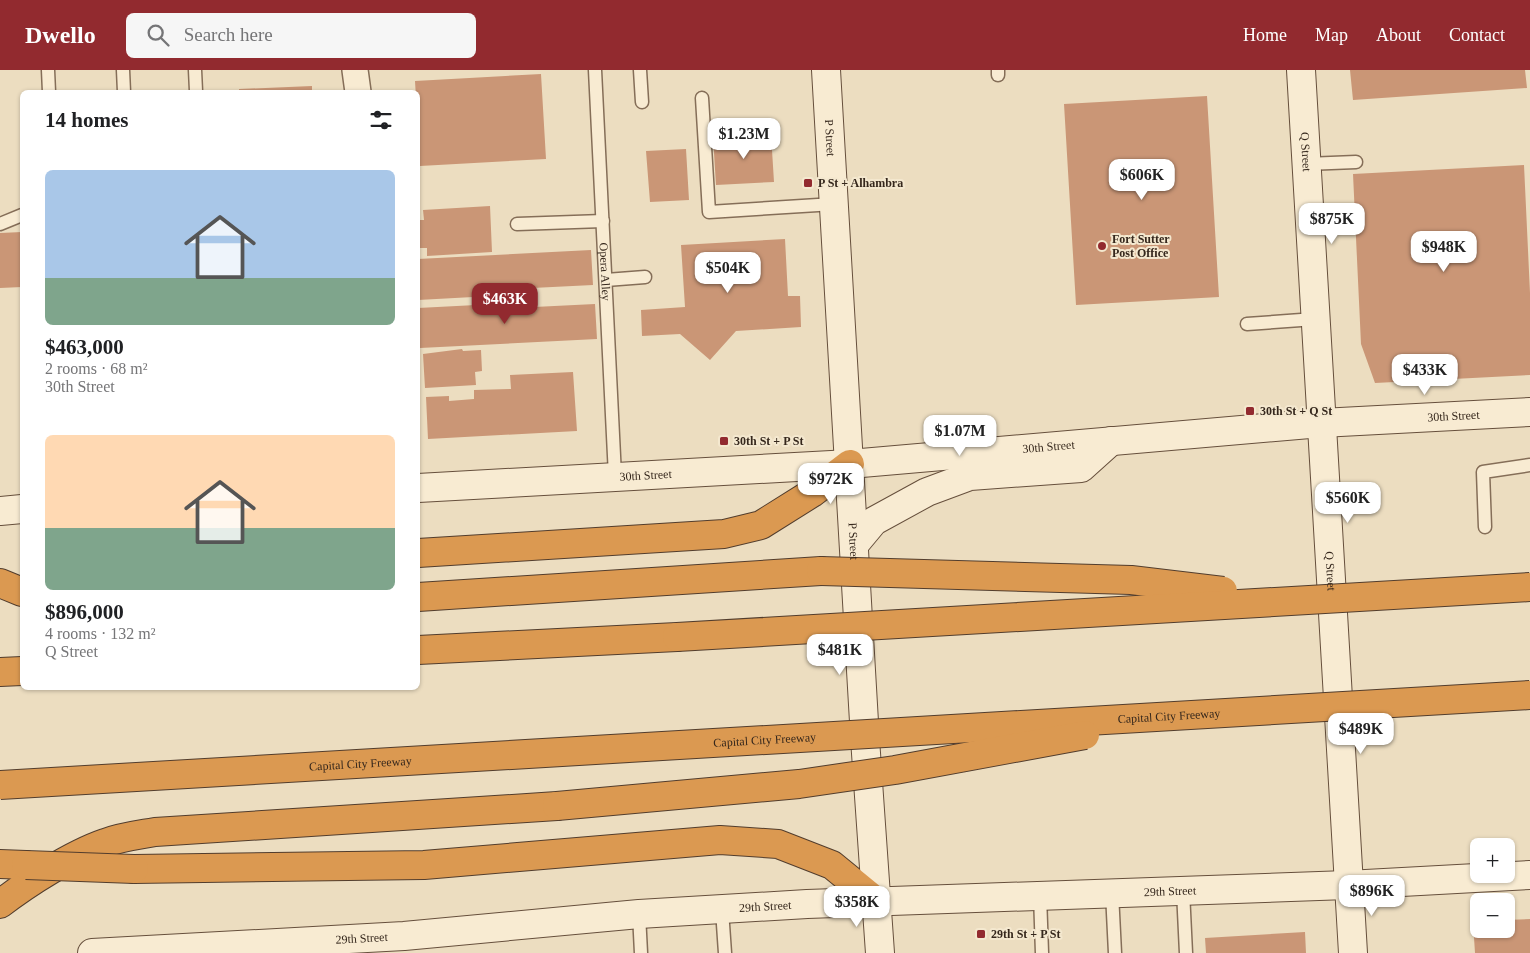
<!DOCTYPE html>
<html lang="en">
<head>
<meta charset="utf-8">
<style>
	:root { --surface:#fff; --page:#f6f6f6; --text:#202124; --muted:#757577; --accent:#922a2f }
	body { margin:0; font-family:Georgia,serif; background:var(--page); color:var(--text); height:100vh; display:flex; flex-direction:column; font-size:19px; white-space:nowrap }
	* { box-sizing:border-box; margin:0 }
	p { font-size:16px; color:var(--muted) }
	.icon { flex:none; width:28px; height:28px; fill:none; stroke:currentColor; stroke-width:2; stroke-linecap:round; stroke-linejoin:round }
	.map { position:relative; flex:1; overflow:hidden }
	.details { position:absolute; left:20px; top:20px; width:400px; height:600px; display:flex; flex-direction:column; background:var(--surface); border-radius:8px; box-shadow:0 1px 4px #0004 }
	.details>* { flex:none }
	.controls { position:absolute; left:1470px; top:768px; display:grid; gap:10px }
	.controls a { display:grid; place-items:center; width:45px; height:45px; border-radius:8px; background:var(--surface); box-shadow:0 1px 4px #0004; font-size:25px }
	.price { position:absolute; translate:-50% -42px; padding:0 11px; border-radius:10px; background:#fff; color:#222; font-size:16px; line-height:32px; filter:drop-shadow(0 1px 2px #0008) }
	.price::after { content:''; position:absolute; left:50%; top:30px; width:15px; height:11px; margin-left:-8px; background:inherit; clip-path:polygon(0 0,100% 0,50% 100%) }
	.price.selected { background:var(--accent); color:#fff }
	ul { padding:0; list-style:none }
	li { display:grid; align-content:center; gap:10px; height:265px; padding:0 25px }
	li span { display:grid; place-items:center; height:155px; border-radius:8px; color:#555 }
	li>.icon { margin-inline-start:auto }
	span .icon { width:90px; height:90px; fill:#fffc; stroke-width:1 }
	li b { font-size:21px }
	h2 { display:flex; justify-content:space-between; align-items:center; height:60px; padding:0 25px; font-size:21px }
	header { display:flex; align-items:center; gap:30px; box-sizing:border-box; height:70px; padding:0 25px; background:var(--accent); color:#fff }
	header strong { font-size:24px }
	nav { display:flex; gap:28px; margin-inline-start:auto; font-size:18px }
	.search { width:350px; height:45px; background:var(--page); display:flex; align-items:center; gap:12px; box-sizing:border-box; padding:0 18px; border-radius:8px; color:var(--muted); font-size:19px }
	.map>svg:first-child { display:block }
	.building { fill:#ca9676 }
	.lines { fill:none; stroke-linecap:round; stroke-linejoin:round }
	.lane-casing { stroke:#856e58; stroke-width:15 }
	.street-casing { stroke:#856e58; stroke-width:28 }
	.secondary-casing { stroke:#664f3c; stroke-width:30 }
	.highway-casing { stroke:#523d2d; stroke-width:30 }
	.lane { stroke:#f8ebd2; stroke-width:12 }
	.street { stroke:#f8ebd2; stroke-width:25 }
	.secondary { stroke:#f8ebd2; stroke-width:28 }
	.highway { stroke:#db9951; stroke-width:28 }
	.highway-bridge-casing { stroke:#523d2d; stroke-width:30; stroke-linecap:butt }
	.highway-bridge { stroke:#db9951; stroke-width:28 }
	.poi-dot { fill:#922a2f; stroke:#f4e8cf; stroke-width:2 }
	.labels { text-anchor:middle; stroke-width:4; stroke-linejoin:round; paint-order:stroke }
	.street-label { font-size:12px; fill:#35271c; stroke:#f4e8cf }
	.poi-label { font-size:12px; font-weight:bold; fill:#35271c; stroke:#f4e8cf; text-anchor:start }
</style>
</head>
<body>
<header>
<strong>Dwello</strong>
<div class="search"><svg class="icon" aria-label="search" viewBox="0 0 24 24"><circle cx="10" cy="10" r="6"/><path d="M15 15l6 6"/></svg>Search here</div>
<nav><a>Home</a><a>Map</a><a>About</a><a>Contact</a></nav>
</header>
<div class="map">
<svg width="1530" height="883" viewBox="0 0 1530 883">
	<rect width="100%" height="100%" fill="#ecddc0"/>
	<path class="building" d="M 1350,0 L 1525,0 L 1527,18 L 1353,30 Z
		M 541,4 L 546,89 L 420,96 L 415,11 Z
		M 312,16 L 312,22 L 239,22 L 239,19 Z
		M 1207,26 L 1219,227 L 1076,235 L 1064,34 Z
		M 771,64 L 774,112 L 716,115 L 713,67 Z
		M 686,79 L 689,130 L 650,132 L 646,81 Z
		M 1524,95 L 1530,223 L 1530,305 L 1375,313 L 1361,274 L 1353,104 Z
		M 490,136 L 492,182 L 427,186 L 427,178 L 419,178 L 418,150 L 424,150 L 423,140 Z
		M 22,162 L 22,217 L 0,218 L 0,163 Z
		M 785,169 L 788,226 L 800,226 L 801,257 L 736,261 L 710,290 L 680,264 L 642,266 L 641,240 L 685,237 L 681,175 Z
		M 591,180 L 593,215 L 512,219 L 512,225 L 418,230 L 418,189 Z
		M 513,233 L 514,238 L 595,234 L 597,269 L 420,278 L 418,238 Z
		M 462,279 L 463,281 L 481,280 L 482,301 L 475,302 L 476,315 L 425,318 L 423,284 Z
		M 573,302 L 577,361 L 428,369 L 426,327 L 449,326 L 449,331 L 474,329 L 474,320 L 511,319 L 510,305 Z
		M 1530,849 L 1530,883 L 1475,883 L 1473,852 L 1479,852 L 1479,859 L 1506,859 L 1506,850 Z
		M 1305,862 L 1306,883 L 1206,883 L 1205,868 Z"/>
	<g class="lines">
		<g class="lane-casing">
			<g id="lane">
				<path d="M 48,0 L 49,22"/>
				<path d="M 123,0 L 124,22"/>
				<path d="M 195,0 L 196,21"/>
				<path id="s1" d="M 595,0 L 615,406"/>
				<path d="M 640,0 L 642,32"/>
				<path d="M 998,5 L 998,0"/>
				<path d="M 702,28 L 709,142 L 834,134"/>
				<path d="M 1306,94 L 1356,92"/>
				<path d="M 0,154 L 22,145"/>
				<path d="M 517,154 L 603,151"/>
				<path d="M 606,210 L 645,207"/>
				<path d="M 1247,254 L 1315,249"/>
				<path d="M 1485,457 L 1483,402 L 1530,395"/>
				<path d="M 1183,821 L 1186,883"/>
				<path d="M 1112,823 L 1115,883"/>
				<path d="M 1040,825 L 1042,883"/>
				<path d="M 722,840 L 725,883"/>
				<path d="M 639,844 L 641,883"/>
			</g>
		</g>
		<g class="street-casing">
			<path id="street" d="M 355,0 L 358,22"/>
		</g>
		<g class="secondary-casing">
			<g id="secondary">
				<path id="s2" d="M 826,0 L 865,669 L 880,883"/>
				<path id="s3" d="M 1301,0 L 1353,883"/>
				<path id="s4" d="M 418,418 L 850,394 L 1321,353 L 1530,342"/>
				<path d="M 0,441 L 22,439"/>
				<path d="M 854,475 L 874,451 L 927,422 L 970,406 L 1081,398 L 1111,371"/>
				<path id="s5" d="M 92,883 L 404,866 L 639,844 L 807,834 L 1347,815 L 1530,805"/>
			</g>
		</g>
		<g class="highway-casing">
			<path id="highway" d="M 418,483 L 724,464 L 761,455 L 812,423 L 850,394
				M 0,513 L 22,522
				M 418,527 L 821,501
				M 418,580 L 677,567
				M 0,602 L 22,601
				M 0,794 L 26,795
				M 134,799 L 424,795 L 720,770 L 778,774 L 832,795 L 876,831
				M 0,834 C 27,813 73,784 105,773 C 121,767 138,765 155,762 L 557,736"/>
		</g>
		<use href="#lane" class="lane"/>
		<use href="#street" class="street"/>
		<use href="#secondary" class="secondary"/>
		<use href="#highway" class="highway"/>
		<g class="highway-bridge-casing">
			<g id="highway-bridge">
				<path d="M 821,501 L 1131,510 L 1223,521"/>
				<path d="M 677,567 L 1530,517"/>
				<path id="s6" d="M 0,715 L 1530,625"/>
				<path d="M 557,736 L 799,714 L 895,700 L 1085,665"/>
				<path d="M 26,795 L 134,799"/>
			</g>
		</g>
		<use href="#highway-bridge" class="highway-bridge"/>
	</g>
	<g class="poi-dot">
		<rect x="803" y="108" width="10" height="10" rx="2.5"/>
		<circle cx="1102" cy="176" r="5"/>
		<rect x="1245" y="336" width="10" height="10" rx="2.5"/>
		<rect x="719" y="366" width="10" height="10" rx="2.5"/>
		<rect x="976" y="859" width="10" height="10" rx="2.5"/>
	</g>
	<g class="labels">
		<g class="street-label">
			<text dy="4" stroke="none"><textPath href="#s2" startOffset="68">P Street</textPath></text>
			<text dy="4" stroke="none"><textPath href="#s3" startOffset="82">Q Street</textPath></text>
			<text dy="4" stroke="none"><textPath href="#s1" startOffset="202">Opera Alley</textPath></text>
			<text dy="4" stroke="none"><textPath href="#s4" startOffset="1038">30th Street</textPath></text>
			<text dy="4" stroke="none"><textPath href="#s4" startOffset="632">30th Street</textPath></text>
			<text dy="4" stroke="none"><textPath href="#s4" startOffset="228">30th Street</textPath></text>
			<text dy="4" stroke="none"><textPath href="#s2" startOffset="472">P Street</textPath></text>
			<text dy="4" stroke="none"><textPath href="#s3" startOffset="502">Q Street</textPath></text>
			<text dy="4" stroke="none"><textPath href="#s6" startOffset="1171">Capital City Freeway</textPath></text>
			<text dy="4" stroke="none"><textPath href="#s6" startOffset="766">Capital City Freeway</textPath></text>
			<text dy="4" stroke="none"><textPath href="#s6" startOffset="361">Capital City Freeway</textPath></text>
			<text dy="4" stroke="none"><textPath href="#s5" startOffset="1080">29th Street</textPath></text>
			<text dy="4" stroke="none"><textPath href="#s5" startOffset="675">29th Street</textPath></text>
			<text dy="4" stroke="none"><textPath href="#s5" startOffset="270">29th Street</textPath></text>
		</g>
		<g class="poi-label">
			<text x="818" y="117">P St + Alhambra</text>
			<text x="1112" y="173">Fort Sutter<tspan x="1112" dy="14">Post Office</tspan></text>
			<text x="1260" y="345">30th St + Q St</text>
			<text x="734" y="375">30th St + P St</text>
			<text x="991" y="868">29th St + P St</text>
		</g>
	</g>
</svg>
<div class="controls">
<a>+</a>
<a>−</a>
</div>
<b class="price" style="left:744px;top:90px">$1.23M</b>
<b class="price" style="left:1142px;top:131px">$606K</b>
<b class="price" style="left:1332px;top:175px">$875K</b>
<b class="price" style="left:1444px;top:203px">$948K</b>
<b class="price" style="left:728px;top:224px">$504K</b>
<b class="price selected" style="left:505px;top:255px">$463K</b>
<b class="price" style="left:1425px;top:326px">$433K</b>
<b class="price" style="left:960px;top:387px">$1.07M</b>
<b class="price" style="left:831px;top:435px">$972K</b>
<b class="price" style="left:1348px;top:454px">$560K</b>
<b class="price" style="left:840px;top:606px">$481K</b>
<b class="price" style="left:1361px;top:685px">$489K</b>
<b class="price" style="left:1372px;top:847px">$896K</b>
<b class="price" style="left:857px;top:858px">$358K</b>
<section class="details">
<h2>14 homes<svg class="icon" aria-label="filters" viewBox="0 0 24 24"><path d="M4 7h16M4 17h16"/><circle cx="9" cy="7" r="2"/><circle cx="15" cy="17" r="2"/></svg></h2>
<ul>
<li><span style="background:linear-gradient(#a9c7e8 70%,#7fa58c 0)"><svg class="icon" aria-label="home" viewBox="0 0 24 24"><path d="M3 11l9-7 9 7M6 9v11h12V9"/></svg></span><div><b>$463,000</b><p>2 rooms · 68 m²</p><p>30th Street</p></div></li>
<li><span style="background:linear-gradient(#ffd9b3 60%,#7fa58c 0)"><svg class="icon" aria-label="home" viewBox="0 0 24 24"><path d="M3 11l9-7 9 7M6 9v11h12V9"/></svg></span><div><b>$896,000</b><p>4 rooms · 132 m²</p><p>Q Street</p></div></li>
</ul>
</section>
</div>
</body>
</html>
